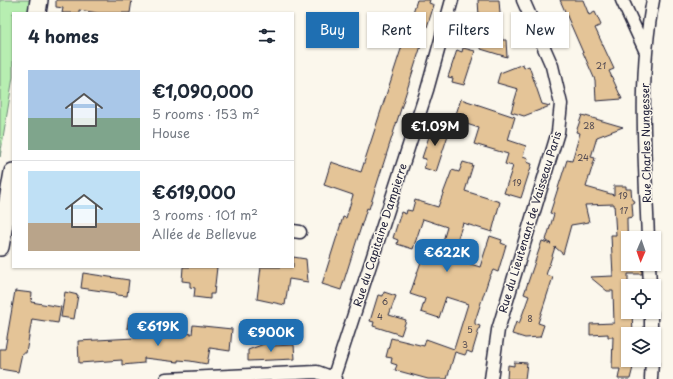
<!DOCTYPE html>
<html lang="en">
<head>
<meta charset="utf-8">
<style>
	:root { --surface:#fff; --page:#f2f2f3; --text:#1f2937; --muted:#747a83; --line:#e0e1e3; --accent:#1f6fb2 }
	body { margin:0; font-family:"Playpen Sans",sans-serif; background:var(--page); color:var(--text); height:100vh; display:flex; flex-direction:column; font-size:15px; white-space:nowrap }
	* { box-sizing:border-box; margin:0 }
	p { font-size:13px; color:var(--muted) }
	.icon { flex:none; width:22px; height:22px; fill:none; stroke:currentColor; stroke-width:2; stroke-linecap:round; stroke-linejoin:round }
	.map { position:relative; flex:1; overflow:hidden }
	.details { position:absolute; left:12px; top:12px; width:282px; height:256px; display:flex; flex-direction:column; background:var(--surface); border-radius:0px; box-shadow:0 1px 3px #0004 }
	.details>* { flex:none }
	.top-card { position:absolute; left:306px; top:12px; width:307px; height:36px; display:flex; gap:8px }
	.needle { width:26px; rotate:182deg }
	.fabs { position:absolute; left:621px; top:231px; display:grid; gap:8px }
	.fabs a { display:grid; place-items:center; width:40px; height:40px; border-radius:0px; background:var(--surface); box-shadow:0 1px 3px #0004; font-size:20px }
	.price { position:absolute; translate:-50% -34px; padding:0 9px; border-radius:8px; background:var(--accent); color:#fff; font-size:13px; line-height:26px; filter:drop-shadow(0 1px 2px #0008) }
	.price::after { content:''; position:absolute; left:50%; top:24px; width:12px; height:9px; margin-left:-6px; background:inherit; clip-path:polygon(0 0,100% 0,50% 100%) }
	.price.current { background:#222; color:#fff }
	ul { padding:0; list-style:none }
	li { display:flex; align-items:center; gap:12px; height:100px; padding:0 16px }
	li+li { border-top:1px solid var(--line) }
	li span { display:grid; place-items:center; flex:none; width:112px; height:80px; border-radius:0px; color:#555 }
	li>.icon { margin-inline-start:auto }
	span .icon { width:48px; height:48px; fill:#fffc; stroke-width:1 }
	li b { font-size:17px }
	h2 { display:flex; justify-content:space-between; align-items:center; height:48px; padding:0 16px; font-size:17px }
	.tag { padding:0 14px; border-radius:0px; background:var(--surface); box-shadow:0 1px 3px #0004; font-size:14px; line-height:36px }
	.tag.current { background:var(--accent); color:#fff }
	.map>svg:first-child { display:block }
	.green { fill:#b7eeb1; stroke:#6c8876 }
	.building { fill:#e4c497; stroke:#22223b }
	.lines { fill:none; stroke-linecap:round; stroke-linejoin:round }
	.street-casing { stroke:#22223b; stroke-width:15 }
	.secondary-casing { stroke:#22223b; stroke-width:20 }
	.street { stroke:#fbf7ec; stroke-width:12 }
	.secondary { stroke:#fbf7ec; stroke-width:17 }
	.labels { text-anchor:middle; stroke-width:3; stroke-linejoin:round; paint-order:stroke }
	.number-label { font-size:9px; fill:#524a52 }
	.street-label { font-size:11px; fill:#22223b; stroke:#fbf7ec }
</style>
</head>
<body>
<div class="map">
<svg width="673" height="379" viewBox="0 0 673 379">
	<rect width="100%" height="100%" fill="#fbf7ec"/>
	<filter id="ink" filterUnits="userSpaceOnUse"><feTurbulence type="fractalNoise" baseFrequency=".025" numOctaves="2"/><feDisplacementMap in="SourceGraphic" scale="8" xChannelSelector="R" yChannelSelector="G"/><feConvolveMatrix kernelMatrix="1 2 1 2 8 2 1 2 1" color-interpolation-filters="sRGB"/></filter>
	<g filter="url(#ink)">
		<path class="green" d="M 0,0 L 36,0 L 30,13 L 13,13 L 13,77 L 0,157 Z"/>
		<path class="building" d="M 56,0 L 132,0 L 130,13 L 98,13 L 79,10 L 79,13 L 62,13 L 63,8 L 56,7 Z
			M 417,0 L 430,0 L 429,3 L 434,5 L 369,209 L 367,208 L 341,290 L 322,284 L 343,217 L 346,218 L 353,195 L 324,185 L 331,162 L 361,172 Z
			M 478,0 L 499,0 L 502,40 L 506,40 L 507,57 L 481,49 Z
			M 560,0 L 583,0 L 589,15 L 595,12 L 601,25 L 595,28 L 614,69 L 609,71 L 622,99 L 596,101 L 595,80 Z
			M 463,48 L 475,51 L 464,85 L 452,82 L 453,78 L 448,77 L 457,50 L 462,52 Z
			M 523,64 L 524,68 L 529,66 L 542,104 L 550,106 L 524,116 L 511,112 L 518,89 L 497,83 L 500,73 Z
			M 461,99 L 515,117 L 508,140 L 526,146 L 523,156 L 528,158 L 527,162 L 532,164 L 521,198 L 504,193 L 513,166 L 505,164 L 508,154 L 474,144 L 479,128 L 454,120 Z
			M 582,115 L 623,127 L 597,137 L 591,157 L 595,158 L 586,187 L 614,195 L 614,186 L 626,186 L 626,189 L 631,189 L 632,200 L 635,201 L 634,203 L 632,203 L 633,217 L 627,218 L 627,222 L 628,264 L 642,264 L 642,274 L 628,274 L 628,312 L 632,312 L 633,334 L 628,334 L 628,360 L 635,360 L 630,379 L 618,379 L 620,369 L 612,369 L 613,337 L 608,337 L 608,334 L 590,335 L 590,324 L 614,323 L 613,291 L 607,291 L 590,277 L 613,276 L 611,235 L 616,235 L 614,204 L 585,205 L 589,222 L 571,225 L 563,254 L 555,247 L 546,275 L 553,277 L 538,323 L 544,325 L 540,337 L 525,338 L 512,334 L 516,322 L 519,324 L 529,296 L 524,294 L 542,241 L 551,244 L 546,240 L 554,214 L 550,213 L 567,160 L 572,161 L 580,133 L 576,132 Z
			M 433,124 L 450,129 L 436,172 L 424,168 L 426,159 L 422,158 Z
			M 463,162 L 473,165 L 465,191 L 500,202 L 492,232 L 463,223 L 451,258 L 480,267 L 490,236 L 502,240 L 501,243 L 506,245 L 498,272 L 493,270 L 489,278 L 475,321 L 475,324 L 480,326 L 472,353 L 467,351 L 465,355 L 455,352 L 447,379 L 428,379 L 395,370 L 397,365 L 391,363 L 392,358 L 386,357 L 391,338 L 424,346 L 426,339 L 454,349 L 468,304 L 446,297 L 439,318 L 421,312 L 425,299 L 410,294 L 425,250 L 439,255 L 447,227 L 423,219 L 413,249 L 397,244 L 398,240 L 393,238 L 401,212 L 406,214 L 407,210 L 412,211 L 415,200 L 438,207 L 452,170 L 459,172 Z
			M 293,257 L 306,259 L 308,282 L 289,279 L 285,305 L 257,299 L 261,267 L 293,267 Z
			M 183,267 L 217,267 L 214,294 L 210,294 L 210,299 L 194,297 L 195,288 L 190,287 L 190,282 L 182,281 Z
			M 83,273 L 129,280 L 127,296 L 117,295 L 116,293 L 81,288 Z
			M 15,291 L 32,293 L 31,302 L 61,307 L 58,323 L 32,319 L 26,353 L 22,353 L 18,372 L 0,369 L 0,349 L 5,349 Z
			M 65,292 L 78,295 L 74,319 L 61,317 Z
			M 384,292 L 396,296 L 389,315 L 406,320 L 401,335 L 373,326 L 374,322 L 370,321 L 378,295 L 383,296 Z
			M 129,317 L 149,320 L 148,331 L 127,328 Z
			M 193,325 L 232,329 L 230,351 L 210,348 L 207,364 L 190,361 L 178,360 L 178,362 L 144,358 L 144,363 L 122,365 L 122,360 L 79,363 L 78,341 L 153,337 L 153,328 L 192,334 Z
			M 272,341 L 272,346 L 294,345 L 295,359 L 248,361 L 248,350 Z
			M 514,362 L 527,363 L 525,379 L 507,379 L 508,365 L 514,366 Z"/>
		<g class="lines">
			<g class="street-casing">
				<path id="street" d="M 622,0 L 646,52
					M 293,231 L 300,232
					M 648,238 C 645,159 638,78 653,0
					M 649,264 L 650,286
					M 651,312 L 651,334
					M 166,379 L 317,372 L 336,379
					M 333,379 L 427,90 L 452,0
					M 491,379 L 498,330 L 558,132 L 561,104 L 552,66 L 523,0
					M 651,379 L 652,360"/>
			</g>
			<g class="secondary-casing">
				<path id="secondary" d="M 37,13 L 39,0
					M 0,247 L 13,172"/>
			</g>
			<use href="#street" class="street"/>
			<use href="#secondary" class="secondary"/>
		</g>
	</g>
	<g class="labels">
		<g class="number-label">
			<text x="601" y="69">21</text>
			<text x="589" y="129">28</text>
			<text x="583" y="161">24</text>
			<text x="517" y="186">19</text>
			<text x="623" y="199">19</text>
			<text x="624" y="214">17</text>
			<text x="385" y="305">6</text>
			<text x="380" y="320">4</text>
			<text x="530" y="322">8</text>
			<text x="470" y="333">5</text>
			<text x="465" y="348">3</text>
		</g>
		<g class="street-label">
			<text transform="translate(646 143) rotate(-91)" y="4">Rue Charles Nungesser</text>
			<text transform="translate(530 222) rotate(-73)" y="4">Rue du Lieutenant de Vaisseau Paris</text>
			<text transform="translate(380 235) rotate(-72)" y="4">Rue du Capitaine Dampierre</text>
		</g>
	</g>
</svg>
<div class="fabs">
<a><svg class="needle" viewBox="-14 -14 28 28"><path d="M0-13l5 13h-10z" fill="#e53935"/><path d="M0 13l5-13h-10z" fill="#747a83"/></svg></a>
<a><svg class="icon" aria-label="locate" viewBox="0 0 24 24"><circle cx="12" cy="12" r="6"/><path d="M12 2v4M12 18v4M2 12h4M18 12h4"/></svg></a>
<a><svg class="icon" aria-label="layers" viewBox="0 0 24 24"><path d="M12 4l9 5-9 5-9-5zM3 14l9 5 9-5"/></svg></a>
</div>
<b class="price current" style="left:435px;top:147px">€1.09M</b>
<b class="price" style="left:447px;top:273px">€622K</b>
<b class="price" style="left:158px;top:347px">€619K</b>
<b class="price" style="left:271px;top:353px">€900K</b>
<div class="top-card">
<a class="tag current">Buy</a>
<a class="tag">Rent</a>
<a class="tag">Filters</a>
<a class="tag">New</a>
</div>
<section class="details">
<h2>4 homes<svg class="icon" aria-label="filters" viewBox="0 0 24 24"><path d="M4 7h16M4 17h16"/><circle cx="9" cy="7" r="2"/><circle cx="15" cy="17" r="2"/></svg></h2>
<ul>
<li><span style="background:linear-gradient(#a9c7e8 60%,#7fa58c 0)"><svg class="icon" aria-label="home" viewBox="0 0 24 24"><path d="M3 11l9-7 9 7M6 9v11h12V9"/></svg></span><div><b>€1,090,000</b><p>5 rooms · 153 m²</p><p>House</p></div></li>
<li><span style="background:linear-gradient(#bfe0f5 65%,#b9a48a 0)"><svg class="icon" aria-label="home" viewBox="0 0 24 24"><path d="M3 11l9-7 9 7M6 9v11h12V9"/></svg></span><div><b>€619,000</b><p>3 rooms · 101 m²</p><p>Allée de Bellevue</p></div></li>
</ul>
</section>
</div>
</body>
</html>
